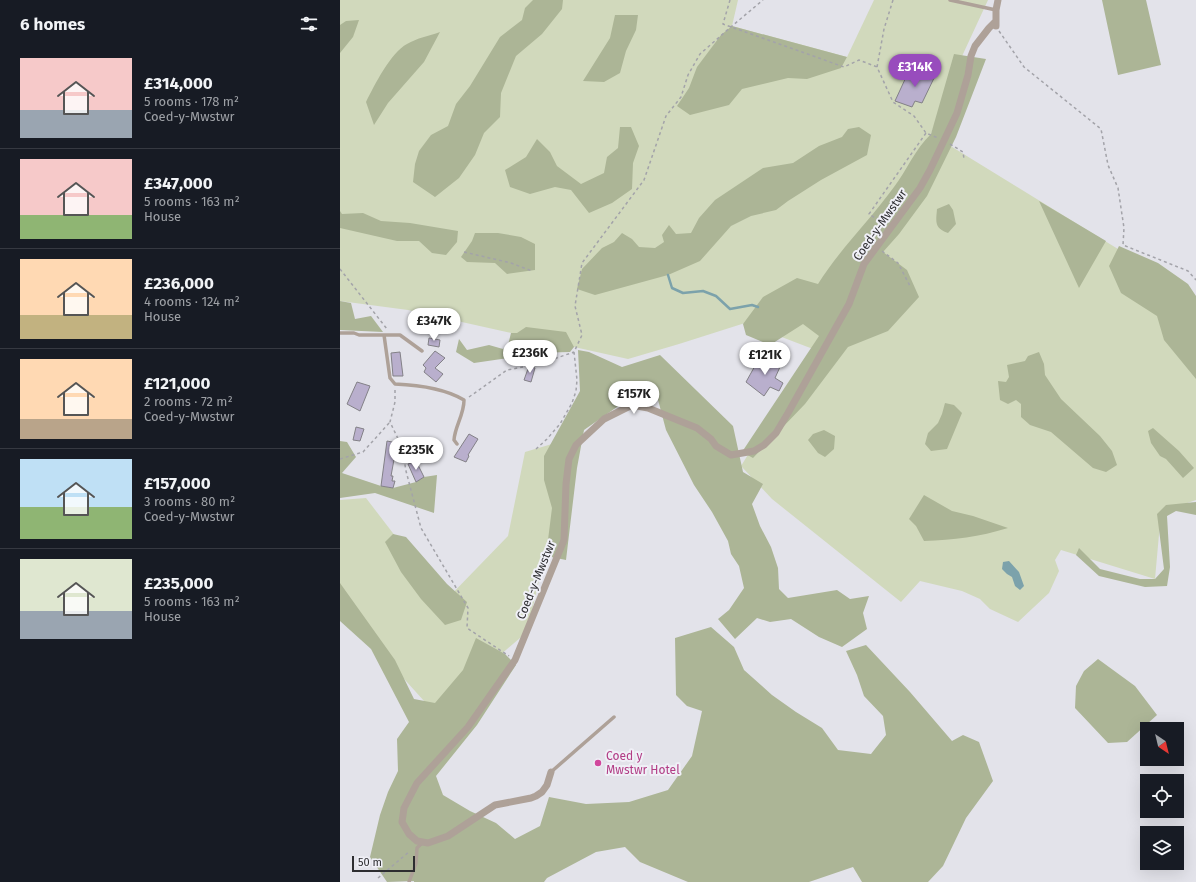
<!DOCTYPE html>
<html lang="en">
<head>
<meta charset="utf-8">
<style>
	:root { --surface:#171b24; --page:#20242c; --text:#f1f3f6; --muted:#9ea1a6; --line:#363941; --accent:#984cbd }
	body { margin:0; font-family:"Fira Sans",sans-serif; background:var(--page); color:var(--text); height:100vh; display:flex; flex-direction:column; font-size:15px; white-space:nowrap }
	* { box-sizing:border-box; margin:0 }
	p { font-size:13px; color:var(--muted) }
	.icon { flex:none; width:22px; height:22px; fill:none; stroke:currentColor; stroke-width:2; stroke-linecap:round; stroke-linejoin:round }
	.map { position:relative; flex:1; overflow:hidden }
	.side { display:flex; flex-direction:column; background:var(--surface); width:340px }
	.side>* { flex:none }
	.needle { width:26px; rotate:145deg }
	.controls { position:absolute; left:800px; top:722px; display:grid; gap:8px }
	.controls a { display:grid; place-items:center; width:44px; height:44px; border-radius:0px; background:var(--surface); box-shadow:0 4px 16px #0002; font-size:20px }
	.scale { position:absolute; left:12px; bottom:10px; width:63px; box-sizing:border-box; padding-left:4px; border:2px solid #2d2d30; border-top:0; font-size:11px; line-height:14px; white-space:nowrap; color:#2d2d30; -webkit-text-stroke:3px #f0f0f7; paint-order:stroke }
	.price { position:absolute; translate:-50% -34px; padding:0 9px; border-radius:14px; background:#fff; color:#222; font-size:13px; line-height:26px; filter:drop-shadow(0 1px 2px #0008) }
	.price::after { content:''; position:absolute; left:50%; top:24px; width:12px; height:9px; margin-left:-6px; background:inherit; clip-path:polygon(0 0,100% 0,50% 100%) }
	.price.selected { background:var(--accent); color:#fff }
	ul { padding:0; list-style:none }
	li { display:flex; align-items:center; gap:12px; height:100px; padding:0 20px }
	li+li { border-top:1px solid var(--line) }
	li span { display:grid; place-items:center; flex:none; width:112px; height:80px; border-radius:0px; color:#555 }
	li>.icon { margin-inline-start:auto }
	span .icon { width:48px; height:48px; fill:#fffc; stroke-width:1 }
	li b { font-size:17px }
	h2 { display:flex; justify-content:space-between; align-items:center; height:48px; padding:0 20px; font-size:17px }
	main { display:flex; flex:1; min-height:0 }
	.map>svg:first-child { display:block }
	.green { fill:#d1d9bc }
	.forest { fill:#acb596 }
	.water { fill:#7ca2ab }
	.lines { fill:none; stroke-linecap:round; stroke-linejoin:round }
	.stream { stroke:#7ca2ab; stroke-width:2.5 }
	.building { fill:#b9afcd; stroke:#838187 }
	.path { stroke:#a3a3a9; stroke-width:1.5; stroke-dasharray:3 3; stroke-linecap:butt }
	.service { stroke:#aea198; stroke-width:3.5 }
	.minor { stroke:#aea198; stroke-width:7 }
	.hotel-dot { fill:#d1479c; stroke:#f0f0f7; stroke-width:1.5 }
	.labels { text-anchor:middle; stroke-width:4; stroke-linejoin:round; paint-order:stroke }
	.street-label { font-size:12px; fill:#2d2d30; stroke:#f0f0f7 }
	.hotel-label { font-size:12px; fill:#b23c85; stroke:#f0f0f7; text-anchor:start }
</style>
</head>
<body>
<main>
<section class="side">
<h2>6 homes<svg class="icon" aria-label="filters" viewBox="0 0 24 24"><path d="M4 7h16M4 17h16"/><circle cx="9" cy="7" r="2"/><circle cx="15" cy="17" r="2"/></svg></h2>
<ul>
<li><span style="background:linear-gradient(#f6c9c9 65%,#9aa5b1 0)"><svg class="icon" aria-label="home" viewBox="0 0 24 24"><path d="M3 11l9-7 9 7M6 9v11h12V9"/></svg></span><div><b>£314,000</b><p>5 rooms · 178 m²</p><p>Coed-y-Mwstwr</p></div></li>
<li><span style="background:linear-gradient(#f6c9c9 70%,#8fb573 0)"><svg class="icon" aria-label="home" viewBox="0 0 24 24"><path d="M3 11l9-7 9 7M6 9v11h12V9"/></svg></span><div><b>£347,000</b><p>5 rooms · 163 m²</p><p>House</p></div></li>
<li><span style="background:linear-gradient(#ffd9b3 70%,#c2b280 0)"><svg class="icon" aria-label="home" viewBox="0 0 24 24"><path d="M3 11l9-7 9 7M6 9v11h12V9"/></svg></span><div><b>£236,000</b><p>4 rooms · 124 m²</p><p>House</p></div></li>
<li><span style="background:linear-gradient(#ffd9b3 75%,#b9a48a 0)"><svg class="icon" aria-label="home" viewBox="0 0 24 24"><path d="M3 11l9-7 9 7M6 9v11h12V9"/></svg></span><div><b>£121,000</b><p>2 rooms · 72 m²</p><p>Coed-y-Mwstwr</p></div></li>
<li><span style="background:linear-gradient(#bfe0f5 60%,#8fb573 0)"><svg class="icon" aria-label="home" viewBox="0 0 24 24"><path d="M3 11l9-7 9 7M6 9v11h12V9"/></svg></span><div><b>£157,000</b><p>3 rooms · 80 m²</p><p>Coed-y-Mwstwr</p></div></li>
<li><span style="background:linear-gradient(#dfe7d0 65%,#9aa5b1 0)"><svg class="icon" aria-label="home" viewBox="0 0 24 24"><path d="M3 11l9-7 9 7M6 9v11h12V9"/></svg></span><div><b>£235,000</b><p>5 rooms · 163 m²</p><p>House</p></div></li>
</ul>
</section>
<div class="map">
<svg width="856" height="882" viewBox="0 0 856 882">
	<rect width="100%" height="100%" fill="#e3e3ea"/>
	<path class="green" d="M 0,0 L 398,0 L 392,26 L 507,57 L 534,0 L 648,0 L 611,80 L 591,134 L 843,289 L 856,310 L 856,500 L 821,512 L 815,579 L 721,550 L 715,560 L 719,571 L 709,593 L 678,622 L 650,609 L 640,599 L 622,591 L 580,581 L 561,602 L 432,499 L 401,466 L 473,349 L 405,323 L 339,344 L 288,359 L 68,310 L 0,301 Z
		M 212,444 L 212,525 L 187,632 L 94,712 L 0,608 L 0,500 L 26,498 L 105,601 L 168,536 L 185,452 Z"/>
	<path class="forest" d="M 193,0 L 223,0 L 222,9 L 202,34 L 176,56 L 161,93 L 160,117 L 144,133 L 135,155 L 119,178 L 95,197 L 73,182 L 75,164 L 79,151 L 91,135 L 108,126 L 116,104 L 130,86 L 160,37 L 182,20 L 185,8 Z
		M 762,0 L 806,0 L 821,65 L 778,75 Z
		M 275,15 L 298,15 L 296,30 L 286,51 L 280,73 L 264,82 L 243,81 L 270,38 Z
		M 19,20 L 13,37 L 0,53 L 0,25 L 6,21 Z
		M 392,26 L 507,57 L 501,68 L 467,79 L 448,78 L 402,89 L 389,105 L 350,115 L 337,106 L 349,88 L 357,67 L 381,35 Z
		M 100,32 L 84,62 L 48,103 L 34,125 L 26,102 C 34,86 51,52 67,44 C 77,38 89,36 100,32 Z
		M 614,54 L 646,59 L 616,137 L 587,196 L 559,234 L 543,252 L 567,270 L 579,297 L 548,331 L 508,347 L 465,404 L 413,458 L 402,452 L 479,336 L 463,324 L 430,345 L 406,335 L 403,324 L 423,297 L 457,278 L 478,284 C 500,249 530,220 554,187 C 567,170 575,149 591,134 Z
		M 280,127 L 291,127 L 299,146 L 293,163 L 292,189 L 272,203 L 249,213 L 231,190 L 215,187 L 190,194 L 170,187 L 165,170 L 186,157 L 197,139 L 210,152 L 217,166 L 241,184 L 264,173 L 267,157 L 278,148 Z
		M 519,127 L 531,135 L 527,155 L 481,180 L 448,201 L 436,210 L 411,216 L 391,226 L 360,261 L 328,275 L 255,295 L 237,289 L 242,269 L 262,248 L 274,242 L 282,233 L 292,239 L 299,247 L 315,248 L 324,242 L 322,235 L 329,225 L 336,234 L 351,233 L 359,218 L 375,200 L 423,168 L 453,163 L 479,146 L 502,137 L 508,129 Z
		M 699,201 L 766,241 L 739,288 Z
		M 609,204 L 613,210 L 616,224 L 608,233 C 594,228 596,222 597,209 Z
		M 0,211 L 2,214 L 23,213 L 41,221 L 70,223 L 118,231 L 117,242 L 106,255 L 92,253 L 79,241 L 57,241 L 0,228 Z
		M 135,233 L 158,233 L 181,237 L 195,244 L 195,270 L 167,274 L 155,263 L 127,262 L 121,257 L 132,241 Z
		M 779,246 L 818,263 L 848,284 L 856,296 L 856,379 L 824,340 L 817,316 L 781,293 L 769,266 Z
		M 0,301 L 11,303 L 15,319 L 31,316 L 43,332 L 0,330 Z
		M 186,327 L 226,332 L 234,347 L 230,352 L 191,353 L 182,356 L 134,363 L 116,352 L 119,339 L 127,350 L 149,345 L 163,349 L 168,345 L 171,333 L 177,333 Z
		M 238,350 L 249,352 L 282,367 L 320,355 L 393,426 L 403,472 L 423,484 L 412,504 L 420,526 L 431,547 L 438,568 L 439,589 L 448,598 L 497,590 L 510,599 L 529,596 L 523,613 L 527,629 L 502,647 L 479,637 L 451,619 L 430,622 L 417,618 L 395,639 L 378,619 L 389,610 L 404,588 L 399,566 L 391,554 L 388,541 L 372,512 L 354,485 L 326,430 L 317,396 L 287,400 L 244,430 L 237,468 L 226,560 L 206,556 L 212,508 L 204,480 L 204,456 L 240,391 Z
		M 699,352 L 704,364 L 705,375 L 721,399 L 760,436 L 772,451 L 777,465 L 766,472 L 753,468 L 711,432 L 690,425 L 681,417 L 681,404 L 676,400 L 668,404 L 660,400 L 658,381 L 666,382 L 669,377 L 667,365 L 685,361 L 688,356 Z
		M 605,403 L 614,405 L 622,413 L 607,449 L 591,451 L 585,444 L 588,433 L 598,423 L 602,414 Z
		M 813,428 L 839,451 L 854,468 L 843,478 L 826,459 L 820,456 L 811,443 L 808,431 Z
		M 484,430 L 495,436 L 494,449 L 485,457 L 478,453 L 468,440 L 473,434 Z
		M 0,441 L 7,442 L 16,457 L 2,473 L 41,486 L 53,488 L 76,482 L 84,477 L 97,475 L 94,513 L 35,493 L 0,498 Z
		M 584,495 L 612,511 L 633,516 L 668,528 C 639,537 614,540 584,541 L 576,526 L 569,519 Z
		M 856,502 L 856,515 L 836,511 L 827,516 L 830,567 L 827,586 L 805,587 L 759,576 L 736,555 L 739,548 L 760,569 L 800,579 L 815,579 L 824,569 L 817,514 L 826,505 Z
		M 53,534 L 66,537 L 107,584 L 127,602 L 121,620 L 105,625 L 81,599 L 61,572 L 45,542 Z
		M 0,583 L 55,660 L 74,699 L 95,703 L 123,670 L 136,638 L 165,654 L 176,665 L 137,725 L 96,776 L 103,795 L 130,811 L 156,823 L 175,839 L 200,826 L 209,797 L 246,804 L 289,802 L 328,790 L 352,756 L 362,711 L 347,706 L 336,695 L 335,638 L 371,627 L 394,647 L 404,670 L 432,695 L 456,712 L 482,728 L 498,750 L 531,754 L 546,735 L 543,716 L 524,696 L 517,675 L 506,651 L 526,645 L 570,692 L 612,741 L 623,735 L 639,742 L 653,781 L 626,818 L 603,866 L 588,882 L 522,882 L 513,867 L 469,882 L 348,882 L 300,862 L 285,847 L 256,852 L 207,878 L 204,882 L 74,882 L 74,881 L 47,882 L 30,857 L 40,815 L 48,792 L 58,771 L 57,739 L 69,722 L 31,649 L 0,621 Z
		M 758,659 L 795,686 L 817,715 L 787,742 L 768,743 L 735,708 L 736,686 L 744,671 Z"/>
	<path class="water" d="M 669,561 L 679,572 L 684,586 L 680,590 L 675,586 L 672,577 L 667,574 L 662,569 L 663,562 Z"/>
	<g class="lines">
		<path class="stream" d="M 328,275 L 332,288 L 343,293 L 363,291 L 376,296 L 390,309 L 412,305 L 418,307"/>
	</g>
	<path class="building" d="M 580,69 L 595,76 L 582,103 L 575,101 L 572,107 L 555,101 L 567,75 L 572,72 L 577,75 Z
		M 89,338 L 100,340 L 99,347 L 88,345 Z
		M 95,351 L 105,358 L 95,368 L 103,374 L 96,382 L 84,372 L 86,368 L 83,365 Z
		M 60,352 L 63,376 L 53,376 L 51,353 Z
		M 421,355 L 440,367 L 435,378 L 443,383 L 439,391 L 430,387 L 424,396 L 406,382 Z
		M 189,366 L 195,368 L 191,382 L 184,380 Z
		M 17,382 L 30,386 L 20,411 L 7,404 Z
		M 16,427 L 24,429 L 20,441 L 13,440 Z
		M 129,434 L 138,439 L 128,455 L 129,456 L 126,462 L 114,457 Z
		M 47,441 L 57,443 L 51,476 L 53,476 L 52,481 L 55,481 L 53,488 L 41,486 Z
		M 76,461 L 84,477 L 76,482 L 68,464 Z"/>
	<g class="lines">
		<path class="path" d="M 390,0 L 383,24 L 504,67 L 519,60 L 537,67
			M 553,0 L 544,29 L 537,67 L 553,102 L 574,116 L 586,133 L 598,138
			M 659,31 L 684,67 L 761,129 L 768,165 L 778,188 L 784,228 L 783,245 L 848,271 L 856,280
			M 610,144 L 623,152 L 624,159
			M 544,224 L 529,214 L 586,133
			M 542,251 L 558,263 L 570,286
			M 124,252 L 171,263 L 192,271
			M 0,269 L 47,329
			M 55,390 L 55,402 L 50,422 L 62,447 L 66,471 L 81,528 L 128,608 L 127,628 L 169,656
			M 129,397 L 167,370 L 199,364 L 234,352
			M 196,449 L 207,439 L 220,424 L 232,403 L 236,391 L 237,380 L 234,352 L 242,335 L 235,306 L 242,263 L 304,180 L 326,116 L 341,97 L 348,75 L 360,54 L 392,26 L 423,0
			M 0,459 L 23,452 L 50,422
			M 38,878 L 70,851"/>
		<path class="service" d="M 610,0 L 656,10
			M 0,333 L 14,333 L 19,335 L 60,335 L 82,351
			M 44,335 L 50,378 L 55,384 C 79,385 104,388 124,400 C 124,415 115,426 114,440 L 117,444
			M 211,772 L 274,717
			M 69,882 L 76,863 L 77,848 L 82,843"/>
		<path class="minor" d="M 656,26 L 656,10 L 658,0
			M 211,772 L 207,785 L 202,792 L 196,796 L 191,798 L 155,805 L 108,836 L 88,843 L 77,841 L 69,834 L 62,822 L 64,808 L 77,783 L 128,727 L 175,660 L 224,540 L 226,484 L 229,459 L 236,445 L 264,419 L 292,405 L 308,408 L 357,428 L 371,439 L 376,446 L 391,455 L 414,451 L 424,445 L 436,433 L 448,413 L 509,304 L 524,264 L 580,188 L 590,170 L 617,113 L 628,75 L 631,56 L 635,46 L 649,28 L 655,22"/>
	</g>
	<circle class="hotel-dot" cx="258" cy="763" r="4"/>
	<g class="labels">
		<g class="street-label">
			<text transform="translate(540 225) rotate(-55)" y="4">Coed-y-Mwstwr</text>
			<text transform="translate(196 580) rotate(-68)" y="4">Coed-y-Mwstwr</text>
		</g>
		<g class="hotel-label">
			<text x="266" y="760">Coed y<tspan x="266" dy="14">Mwstwr Hotel</tspan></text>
		</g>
	</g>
</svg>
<div class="controls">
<a><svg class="needle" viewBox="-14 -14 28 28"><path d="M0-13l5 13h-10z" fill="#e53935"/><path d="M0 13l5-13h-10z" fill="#9ea1a6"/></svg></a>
<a><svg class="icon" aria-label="locate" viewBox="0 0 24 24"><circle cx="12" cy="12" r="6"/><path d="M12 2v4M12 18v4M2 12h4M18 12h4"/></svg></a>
<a><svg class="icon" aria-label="layers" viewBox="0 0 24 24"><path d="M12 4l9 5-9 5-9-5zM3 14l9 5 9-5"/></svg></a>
</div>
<div class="scale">50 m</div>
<b class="price selected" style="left:575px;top:88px">£314K</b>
<b class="price" style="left:94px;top:342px">£347K</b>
<b class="price" style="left:190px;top:374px">£236K</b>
<b class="price" style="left:425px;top:376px">£121K</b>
<b class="price" style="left:294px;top:415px">£157K</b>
<b class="price" style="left:76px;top:471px">£235K</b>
</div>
</main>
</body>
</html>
